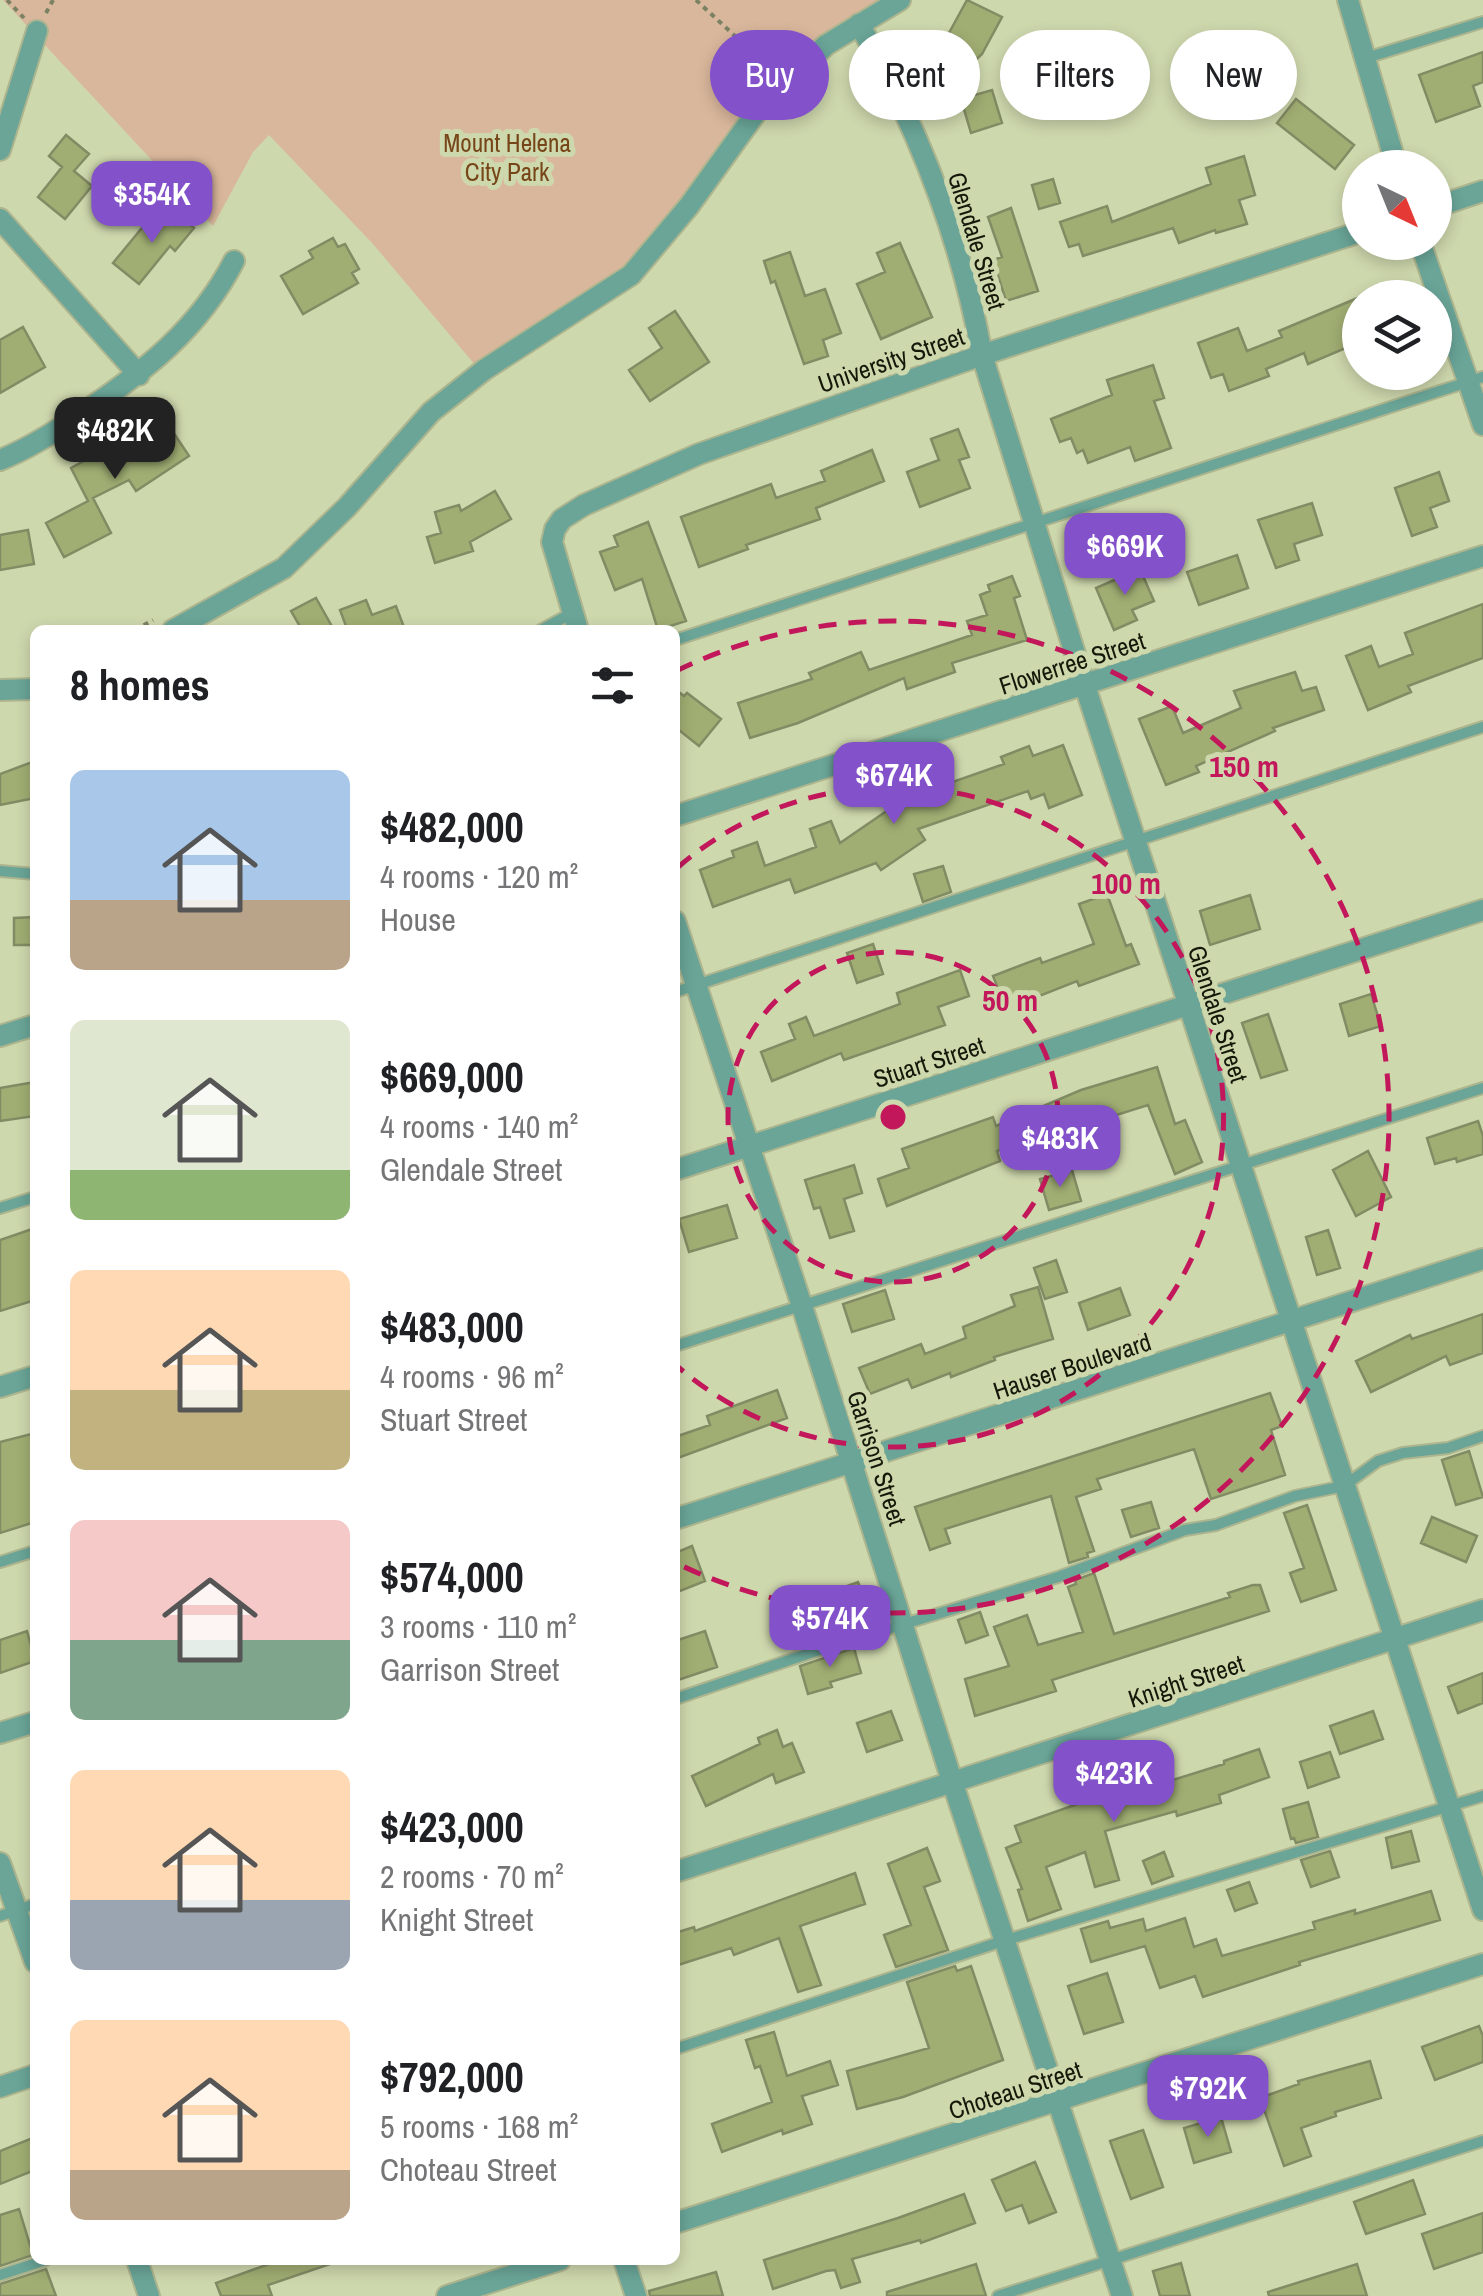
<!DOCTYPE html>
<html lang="en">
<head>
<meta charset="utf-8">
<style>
	:root { --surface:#fff; --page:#f6f6f6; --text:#202124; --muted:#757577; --accent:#8352cb }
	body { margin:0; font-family:"Archivo Narrow",sans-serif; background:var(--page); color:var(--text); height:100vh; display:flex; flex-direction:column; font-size:38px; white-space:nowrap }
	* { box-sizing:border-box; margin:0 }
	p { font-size:32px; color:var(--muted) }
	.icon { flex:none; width:55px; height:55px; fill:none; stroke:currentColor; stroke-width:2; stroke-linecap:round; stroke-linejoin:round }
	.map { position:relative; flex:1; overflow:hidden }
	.side { position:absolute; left:30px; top:625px; width:650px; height:1640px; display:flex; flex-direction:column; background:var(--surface); border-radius:15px; box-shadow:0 5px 15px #0003 }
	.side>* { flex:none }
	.top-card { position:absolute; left:710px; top:30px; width:622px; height:90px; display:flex; gap:20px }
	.needle { width:65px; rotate:137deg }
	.buttons { position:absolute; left:1342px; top:150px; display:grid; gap:20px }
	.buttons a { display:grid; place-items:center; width:110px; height:110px; border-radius:50%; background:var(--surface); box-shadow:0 5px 15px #0003; font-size:50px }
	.price { position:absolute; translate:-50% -85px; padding:0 22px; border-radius:20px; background:var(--accent); color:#fff; font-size:32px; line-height:65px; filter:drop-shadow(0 2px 5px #0008) }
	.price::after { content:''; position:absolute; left:50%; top:60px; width:30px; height:22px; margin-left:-15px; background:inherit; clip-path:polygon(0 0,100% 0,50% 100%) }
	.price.active { background:#222; color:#fff }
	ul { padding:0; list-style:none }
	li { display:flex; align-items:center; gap:30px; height:250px; padding:0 40px }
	li span { display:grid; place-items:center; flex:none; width:280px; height:200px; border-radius:15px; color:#555 }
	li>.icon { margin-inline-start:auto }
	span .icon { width:120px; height:120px; fill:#fffc; stroke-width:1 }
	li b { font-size:42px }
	h2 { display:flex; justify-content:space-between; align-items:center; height:120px; padding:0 40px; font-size:42px }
	.chip { padding:0 35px; border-radius:45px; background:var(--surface); box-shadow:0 5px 15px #0003; font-size:35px; line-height:90px }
	.chip.active { background:var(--accent); color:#fff }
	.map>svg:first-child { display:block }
	.green { fill:#d9b79c }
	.building { fill:#a0ae73; stroke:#828c64; stroke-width:2.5 }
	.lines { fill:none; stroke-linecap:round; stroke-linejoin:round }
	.service-casing { stroke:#adb58f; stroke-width:14 }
	.minor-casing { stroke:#adb58f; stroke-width:24 }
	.path { stroke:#7b8263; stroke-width:4; stroke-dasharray:5 5; stroke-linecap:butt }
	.service { stroke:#6aa598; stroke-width:10 }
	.minor { stroke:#6aa598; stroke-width:20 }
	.ring { fill:none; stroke:#c2185b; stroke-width:5; stroke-dasharray:18 12 }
	.labels { text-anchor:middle; stroke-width:10; stroke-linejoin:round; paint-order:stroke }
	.park-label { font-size:25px; fill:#774618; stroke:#ced8ad }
	.street-label { font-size:25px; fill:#151809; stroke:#ced8ad }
	.centre { fill:#c2185b; stroke:#ced8ad; stroke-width:5 }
	.ring-label { font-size:30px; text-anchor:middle; font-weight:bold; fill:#c2185b; stroke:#ced8ad; stroke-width:10; stroke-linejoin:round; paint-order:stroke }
</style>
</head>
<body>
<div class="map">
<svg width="1483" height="2296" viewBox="0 0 1483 2296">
	<rect width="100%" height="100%" fill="#ced8ad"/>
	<path class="green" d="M 3,0 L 883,0 L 836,27 L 790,68 L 630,265 L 476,366 L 373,244 L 269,135 L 253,152 L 213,226 Z"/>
	<path class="building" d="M 967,0 L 1002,17 L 982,54 L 946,88 L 928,69 L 960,39 L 949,33 Z
		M 1483,52 L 1483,82 L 1473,86 L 1480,106 L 1436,122 L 1419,75 Z
		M 992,90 L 1002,123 L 971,133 L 961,99 Z
		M 1296,99 L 1354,145 L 1335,169 L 1277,123 Z
		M 66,135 L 89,154 L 74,171 L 92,186 L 65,219 L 38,197 L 62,167 L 49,156 Z
		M 1244,156 L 1255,195 L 1239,200 L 1247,224 L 1216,233 L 1215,230 L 1179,243 L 1173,228 L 1083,256 L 1079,244 L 1069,247 L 1060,222 L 1107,206 L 1112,222 L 1211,184 L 1206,168 Z
		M 1053,179 L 1060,203 L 1039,209 L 1032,185 Z
		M 1011,208 L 1038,291 L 1006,301 L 993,260 L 1002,257 L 988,217 Z
		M 172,210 L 194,228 L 175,251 L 170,246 L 139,284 L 113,263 L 146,223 L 155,230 Z
		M 333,238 L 338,247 L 345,244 L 359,269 L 352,273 L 358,283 L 303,314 L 281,276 L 313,258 L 309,251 Z
		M 900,243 L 932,317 L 881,339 L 857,284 L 885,272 L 877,253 Z
		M 790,252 L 805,296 L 825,289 L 841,333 L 823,340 L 828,356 L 804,364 L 775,281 L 771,283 L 764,261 Z
		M 1360,297 L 1360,342 L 1308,364 L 1304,353 L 1266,369 L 1269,376 L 1229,391 L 1223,374 L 1211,378 L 1198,343 L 1238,328 L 1247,351 L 1282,337 L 1279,331 Z
		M 675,311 L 709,362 L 650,401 L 629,370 L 662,348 L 649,328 Z
		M 23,327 L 45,367 L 0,393 L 0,340 Z
		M 1153,365 L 1164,398 L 1154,401 L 1171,448 L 1135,461 L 1130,447 L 1088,463 L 1083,450 L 1077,453 L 1071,438 L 1060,442 L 1051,419 L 1112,395 L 1107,380 Z
		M 163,417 L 189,456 L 136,491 L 129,480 L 93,498 L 111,533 L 64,557 L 46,523 L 88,501 L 71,468 L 93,456 L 96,461 Z
		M 958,429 L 969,457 L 959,460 L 970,488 L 920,507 L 907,472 L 939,460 L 931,439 Z
		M 872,450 L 884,481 L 816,508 L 820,519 L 746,545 L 748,549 L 699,567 L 681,517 L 771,484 L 776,498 L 825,481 L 821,471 Z
		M 1439,472 L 1449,501 L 1430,508 L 1437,527 L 1412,536 L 1395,488 Z
		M 495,491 L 511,519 L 470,542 L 473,551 L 435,563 L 427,537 L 441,533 L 435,512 L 459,505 L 461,511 Z
		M 1312,503 L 1322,535 L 1294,544 L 1299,560 L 1276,568 L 1258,520 Z
		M 648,522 L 686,621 L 658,630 L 642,579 L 615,590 L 600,552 L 618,546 L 614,536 Z
		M 28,530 L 34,564 L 0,570 L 0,535 Z
		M 1237,555 L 1248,588 L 1199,605 L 1187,572 Z
		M 1140,569 L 1154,601 L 1132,610 L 1137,620 L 1114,630 L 1096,588 Z
		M 1012,576 L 1020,596 L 1014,598 L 1027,640 L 952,663 L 955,672 L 907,689 L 904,678 L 798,723 L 750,738 L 738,703 L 812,679 L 809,673 L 861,652 L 869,670 L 972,635 L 967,621 L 987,615 L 980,595 L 990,591 L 988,585 Z
		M 316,598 L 334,630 L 302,630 L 291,611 Z
		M 366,600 L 372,615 L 396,606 L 405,630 L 338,630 L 346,626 L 340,610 Z
		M 1483,604 L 1483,658 L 1408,686 L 1411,692 L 1368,710 L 1346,656 L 1371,646 L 1379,667 L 1413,654 L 1405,633 Z
		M 1295,672 L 1302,691 L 1316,687 L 1324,710 L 1273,728 L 1275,731 L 1196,766 L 1199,772 L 1166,785 L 1139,719 L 1172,706 L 1183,733 L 1241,708 L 1234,691 Z
		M 675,689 L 684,696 L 687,693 L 721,719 L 699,746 L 675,727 Z
		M 1063,745 L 1082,795 L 1049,808 L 1044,794 L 1031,799 L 1028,791 L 918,829 L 925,840 L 881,870 L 876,863 L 795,893 L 790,879 L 713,907 L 700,870 L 734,857 L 732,851 L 757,842 L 765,866 L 816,847 L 810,829 L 831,821 L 840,843 L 904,799 L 1004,764 L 1001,757 L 1029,746 L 1033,756 Z
		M 35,761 L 35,798 L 0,805 L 0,774 Z
		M 943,866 L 951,892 L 923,902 L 914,874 Z
		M 1107,894 L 1126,946 L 1131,944 L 1139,964 L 1079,986 L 1077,981 L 1006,1009 L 993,976 L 1040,958 L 1042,963 L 1094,944 L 1079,904 Z
		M 1250,895 L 1260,929 L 1210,945 L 1200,911 Z
		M 35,917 L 35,945 L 14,945 L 14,918 Z
		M 873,944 L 883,974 L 857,983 L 847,953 Z
		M 960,970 L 969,996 L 938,1007 L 945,1025 L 844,1060 L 841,1053 L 772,1081 L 761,1052 L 795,1039 L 789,1024 L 806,1017 L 814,1036 L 900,1004 L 897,993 Z
		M 1371,994 L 1381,1026 L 1349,1036 L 1340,1004 Z
		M 1268,1014 L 1287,1070 L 1261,1078 L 1242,1023 Z
		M 1157,1067 L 1175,1124 L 1185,1120 L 1202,1162 L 1175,1174 L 1148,1105 L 1094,1122 L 1095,1125 L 1032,1151 L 1028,1140 L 997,1151 L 1000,1161 L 887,1206 L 878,1179 L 909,1168 L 902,1149 L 993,1117 L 996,1126 L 1081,1090 Z
		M 35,1082 L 35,1116 L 0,1121 L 0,1088 Z
		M 1478,1121 L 1483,1136 L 1483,1154 L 1457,1162 L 1456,1158 L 1435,1164 L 1427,1138 Z
		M 1368,1151 L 1391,1197 L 1356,1216 L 1333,1170 Z
		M 854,1165 L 862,1193 L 844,1199 L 854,1231 L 830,1238 L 820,1207 L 814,1209 L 805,1180 Z
		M 1072,1170 L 1081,1201 L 1049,1210 L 1040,1179 Z
		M 727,1205 L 737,1238 L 689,1252 L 679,1219 Z
		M 35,1228 L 35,1300 L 0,1311 L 0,1240 Z
		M 1328,1230 L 1340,1268 L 1317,1275 L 1306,1237 Z
		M 1056,1260 L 1067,1292 L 1045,1299 L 1034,1268 Z
		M 1038,1287 L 1053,1339 L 994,1357 L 995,1360 L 951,1377 L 950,1373 L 912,1388 L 908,1379 L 870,1394 L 859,1368 L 921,1344 L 925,1354 L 966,1338 L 963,1327 L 1015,1306 L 1011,1295 Z
		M 1120,1288 L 1130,1315 L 1088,1330 L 1079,1303 Z
		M 885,1290 L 894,1319 L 852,1332 L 843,1304 Z
		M 1483,1314 L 1483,1353 L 1450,1365 L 1446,1356 L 1371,1392 L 1356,1361 L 1410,1335 L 1412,1339 Z
		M 777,1390 L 787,1418 L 675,1459 L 675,1437 L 710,1425 L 707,1416 Z
		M 1270,1393 L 1282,1426 L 1271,1430 L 1285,1475 L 1211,1499 L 1194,1449 L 1097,1479 L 1101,1489 L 1076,1497 L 1094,1551 L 1087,1553 L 1088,1557 L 1069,1563 L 1051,1496 L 945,1529 L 950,1543 L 930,1550 L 915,1507 Z
		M 35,1433 L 35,1522 L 0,1533 L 0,1442 Z
		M 1469,1451 L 1483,1497 L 1456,1505 L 1442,1460 Z
		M 1151,1502 L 1159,1528 L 1131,1537 L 1122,1510 Z
		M 1307,1505 L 1336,1590 L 1301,1602 L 1290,1573 L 1304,1568 L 1284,1513 Z
		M 1432,1517 L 1477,1536 L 1466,1562 L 1421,1543 Z
		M 692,1546 L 705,1581 L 675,1593 L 675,1553 Z
		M 1094,1573 L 1114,1634 L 1230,1597 L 1228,1593 L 1253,1585 L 1260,1585 L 1269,1611 L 1052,1680 L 1056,1691 L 975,1716 L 965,1679 L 1009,1666 L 994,1627 L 1027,1615 L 1038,1645 L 1083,1632 L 1068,1587 L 1076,1584 L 1075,1580 Z
		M 858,1582 L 872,1622 L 794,1649 L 780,1610 Z
		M 980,1612 L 988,1635 L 966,1643 L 958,1620 Z
		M 27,1631 L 35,1661 L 0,1673 L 0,1640 Z
		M 705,1631 L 717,1667 L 675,1681 L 675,1641 Z
		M 854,1648 L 861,1673 L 830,1682 L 832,1687 L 808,1694 L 800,1666 Z
		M 1483,1673 L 1483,1703 L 1458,1713 L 1448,1687 Z
		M 891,1711 L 902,1740 L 867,1752 L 857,1723 Z
		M 1373,1711 L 1383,1739 L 1340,1754 L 1330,1726 Z
		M 777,1730 L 783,1747 L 792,1743 L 804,1772 L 776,1783 L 773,1774 L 706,1806 L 692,1776 L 760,1744 L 758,1738 Z
		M 1259,1749 L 1269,1777 L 1219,1795 L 1221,1803 L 1177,1816 L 1176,1811 L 1105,1831 L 1119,1880 L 1095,1887 L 1085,1852 L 1046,1867 L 1061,1909 L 1028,1921 L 1018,1890 L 1022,1889 L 1006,1848 L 1021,1842 L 1015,1826 L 1106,1794 L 1104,1787 L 1140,1777 L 1144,1789 L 1224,1764 L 1224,1761 Z
		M 1330,1752 L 1339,1777 L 1308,1788 L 1300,1762 Z
		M 1308,1802 L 1318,1837 L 1296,1843 L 1294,1838 L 1291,1839 L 1283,1809 Z
		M 1411,1831 L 1419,1861 L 1392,1868 L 1386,1838 Z
		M 927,1848 L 940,1881 L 924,1887 L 948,1950 L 896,1967 L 884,1935 L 911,1925 L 888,1864 Z
		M 1330,1851 L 1339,1877 L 1311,1887 L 1301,1860 Z
		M 1164,1852 L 1173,1876 L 1152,1884 L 1143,1861 Z
		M 855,1873 L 865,1904 L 800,1926 L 821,1985 L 798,1992 L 779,1938 L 734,1955 L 731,1948 L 675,1966 L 675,1933 L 694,1927 L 695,1931 Z
		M 1249,1882 L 1257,1903 L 1235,1911 L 1227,1890 Z
		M 1431,1891 L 1440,1920 L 1299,1962 L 1300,1965 L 1203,1997 L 1195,1976 L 1160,1988 L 1145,1946 L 1091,1962 L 1081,1929 L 1108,1921 L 1110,1928 L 1143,1919 L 1146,1931 L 1185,1918 L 1194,1947 L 1216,1939 L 1222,1956 L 1315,1929 L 1313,1922 L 1355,1910 L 1355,1914 Z
		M 955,1966 L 957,1971 L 971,1966 L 1003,2060 L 903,2097 L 857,2109 L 847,2071 L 929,2048 L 907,1982 Z
		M 1107,1973 L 1123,2022 L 1084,2034 L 1068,1986 Z
		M 1479,2026 L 1483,2036 L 1483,2062 L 1435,2080 L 1422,2047 Z
		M 774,2032 L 787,2076 L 830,2061 L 838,2085 L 802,2096 L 812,2124 L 783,2134 L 782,2130 L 722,2152 L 712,2124 L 772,2102 L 760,2066 L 755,2068 L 746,2040 Z
		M 1370,2061 L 1381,2098 L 1335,2112 L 1336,2116 L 1301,2128 L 1311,2156 L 1284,2166 L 1260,2098 L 1299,2084 L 1298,2081 Z
		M 1221,2117 L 1231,2152 L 1194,2163 L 1184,2128 Z
		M 1143,2130 L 1163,2187 L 1131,2199 L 1110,2141 Z
		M 35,2137 L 35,2170 L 0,2184 L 0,2151 Z
		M 1035,2162 L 1056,2212 L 1029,2223 L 1022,2205 L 1006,2211 L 992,2180 Z
		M 1413,2180 L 1425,2214 L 1366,2234 L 1354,2202 Z
		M 964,2194 L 975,2223 L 921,2243 L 920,2240 L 852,2259 L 860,2282 L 841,2288 L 835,2270 L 826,2271 L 773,2289 L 764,2260 L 898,2218 Z
		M 19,2209 L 33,2255 L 0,2266 L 0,2215 Z
		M 1483,2213 L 1483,2252 L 1434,2269 L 1422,2234 Z
		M 280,2260 L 332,2260 L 333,2263 L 268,2285 L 272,2296 L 221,2296 L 216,2283 Z
		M 1181,2263 L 1190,2296 L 1160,2296 L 1153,2271 Z
		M 976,2264 L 986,2296 L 887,2296 L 887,2292 Z
		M 1357,2264 L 1367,2296 L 1269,2296 L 1268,2292 Z
		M 46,2269 L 56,2296 L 0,2296 L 0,2284 Z
		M 716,2272 L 723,2296 L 650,2296 L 649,2291 Z"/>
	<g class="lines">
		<g class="service-casing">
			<path id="service" d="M 1366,58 L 1483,22
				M 541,630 L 572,613
				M 675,640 L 1483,377
				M 0,871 L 35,874
				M 675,992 L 1483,727
				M 0,1208 L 35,1197
				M 675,1346 L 1483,1088
				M 0,1562 L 35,1551
				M 675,1699 L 816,1651 L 1058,1577 L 1185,1530 L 1216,1525 L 1295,1496 L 1344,1486 L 1378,1461 L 1403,1453 L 1448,1448 L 1483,1436
				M 0,1916 L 35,1904
				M 675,2049 L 1006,1940 L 1483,1796
				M 0,2275 L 46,2260
				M 998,2296 L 1483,2141"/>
		</g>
		<g class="minor-casing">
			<path id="minor" d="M 1348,0 L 1397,168
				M 859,24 C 918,127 961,238 982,355 L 1085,686 L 1483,1910
				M 0,150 L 37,31
				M 1435,207 L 1483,191
				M 0,219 L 139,375
				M 1420,242 L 1483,425
				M 0,460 C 30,448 55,432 81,414 C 144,372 199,329 234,261
				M 173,630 L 284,568 L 347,507 L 431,412 L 484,370 L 631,275 L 689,206 L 758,110 L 826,45 L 900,0
				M 578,630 L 552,542 L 555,529 L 562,519 L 584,505 L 699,454 L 982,355 L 1360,232
				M 0,690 L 35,689
				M 675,816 L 1483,556
				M 675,921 L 802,1306 L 952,1781 L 1122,2296
				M 0,1036 L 35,1025
				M 675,1170 L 1483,910
				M 0,1387 L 35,1376
				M 675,1519 L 1483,1259
				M 0,1733 L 35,1722
				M 0,1863 L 35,1962
				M 675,1872 L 1483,1610
				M 0,2087 L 35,2075
				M 675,2223 L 1483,1964
				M 137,2260 L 149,2296
				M 624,2260 L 636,2296
				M 447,2296 L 560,2260"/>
		</g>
		<path class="path" d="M 7,0 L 24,18
			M 696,0 L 748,48 L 753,50 L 785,34 L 799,42
			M 46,13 L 53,0
			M 135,630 L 153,620"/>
		<use href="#service" class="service"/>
		<use href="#minor" class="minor"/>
	</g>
	<g class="ring">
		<circle cx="893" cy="1117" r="165"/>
		<path d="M677 868A330 330 0 1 1 677 1366"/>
		<path d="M676 671A496 496 0 1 1 676 1563"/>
	</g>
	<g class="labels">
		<g class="park-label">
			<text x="507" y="152">Mount Helena<tspan x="507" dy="29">City Park</tspan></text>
		</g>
		<g class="street-label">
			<text transform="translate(977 241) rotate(73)" y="9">Glendale Street</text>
			<text transform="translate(891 360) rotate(-19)" y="9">University Street</text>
			<text transform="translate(1072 663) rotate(-18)" y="9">Flowerree Street</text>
			<text transform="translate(1218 1014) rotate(72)" y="9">Glendale Street</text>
			<text transform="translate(929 1062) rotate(-18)" y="9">Stuart Street</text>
			<text transform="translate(1072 1366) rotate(-18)" y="9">Hauser Boulevard</text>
			<text transform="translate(877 1458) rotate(72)" y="9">Garrison Street</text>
			<text transform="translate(1186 1681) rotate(-18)" y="9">Knight Street</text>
			<text transform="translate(1015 2090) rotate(-18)" y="9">Choteau Street</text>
		</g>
	</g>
	<circle cx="893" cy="1117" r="15" class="centre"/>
	<g class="ring-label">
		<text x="1244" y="777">150 m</text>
		<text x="1126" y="894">100 m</text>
		<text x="1010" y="1011">50 m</text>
	</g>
</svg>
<div class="buttons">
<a><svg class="needle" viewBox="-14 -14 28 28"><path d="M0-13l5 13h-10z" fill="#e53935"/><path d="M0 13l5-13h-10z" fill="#757577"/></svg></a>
<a><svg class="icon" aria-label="layers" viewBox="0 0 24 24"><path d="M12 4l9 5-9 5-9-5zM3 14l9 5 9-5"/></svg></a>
</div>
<b class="price" style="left:152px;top:246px">$354K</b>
<b class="price active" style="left:115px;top:482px">$482K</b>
<b class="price" style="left:1125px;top:598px">$669K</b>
<b class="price" style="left:894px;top:827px">$674K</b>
<b class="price" style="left:1060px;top:1190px">$483K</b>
<b class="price" style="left:830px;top:1670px">$574K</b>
<b class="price" style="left:1114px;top:1825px">$423K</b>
<b class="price" style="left:1208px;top:2140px">$792K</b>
<div class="top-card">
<a class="chip active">Buy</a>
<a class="chip">Rent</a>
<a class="chip">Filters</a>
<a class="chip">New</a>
</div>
<section class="side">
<h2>8 homes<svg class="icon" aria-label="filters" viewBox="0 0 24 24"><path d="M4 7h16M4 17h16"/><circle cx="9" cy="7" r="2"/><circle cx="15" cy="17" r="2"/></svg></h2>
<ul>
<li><span style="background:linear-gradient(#a9c7e8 65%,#b9a48a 0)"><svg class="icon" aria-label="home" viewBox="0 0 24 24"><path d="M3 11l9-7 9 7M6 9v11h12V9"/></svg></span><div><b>$482,000</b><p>4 rooms · 120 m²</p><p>House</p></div></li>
<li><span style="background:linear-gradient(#dfe7d0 75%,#8fb573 0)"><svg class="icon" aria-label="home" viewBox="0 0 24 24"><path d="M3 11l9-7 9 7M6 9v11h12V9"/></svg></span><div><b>$669,000</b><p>4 rooms · 140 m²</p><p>Glendale Street</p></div></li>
<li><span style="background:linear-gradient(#ffd9b3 60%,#c2b280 0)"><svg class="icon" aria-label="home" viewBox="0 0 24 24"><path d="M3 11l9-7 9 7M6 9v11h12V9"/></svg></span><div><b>$483,000</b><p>4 rooms · 96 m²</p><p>Stuart Street</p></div></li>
<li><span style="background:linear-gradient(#f6c9c9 60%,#7fa58c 0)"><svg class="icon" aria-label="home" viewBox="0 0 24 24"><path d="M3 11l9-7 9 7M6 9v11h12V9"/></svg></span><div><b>$574,000</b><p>3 rooms · 110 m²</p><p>Garrison Street</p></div></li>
<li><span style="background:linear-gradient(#ffd9b3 65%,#9aa5b1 0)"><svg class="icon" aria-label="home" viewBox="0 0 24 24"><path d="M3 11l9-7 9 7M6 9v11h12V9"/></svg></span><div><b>$423,000</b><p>2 rooms · 70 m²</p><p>Knight Street</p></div></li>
<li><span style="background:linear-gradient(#ffd9b3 75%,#b9a48a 0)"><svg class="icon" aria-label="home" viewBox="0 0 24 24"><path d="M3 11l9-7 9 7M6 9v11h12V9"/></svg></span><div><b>$792,000</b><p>5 rooms · 168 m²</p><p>Choteau Street</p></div></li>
</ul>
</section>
</div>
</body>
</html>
